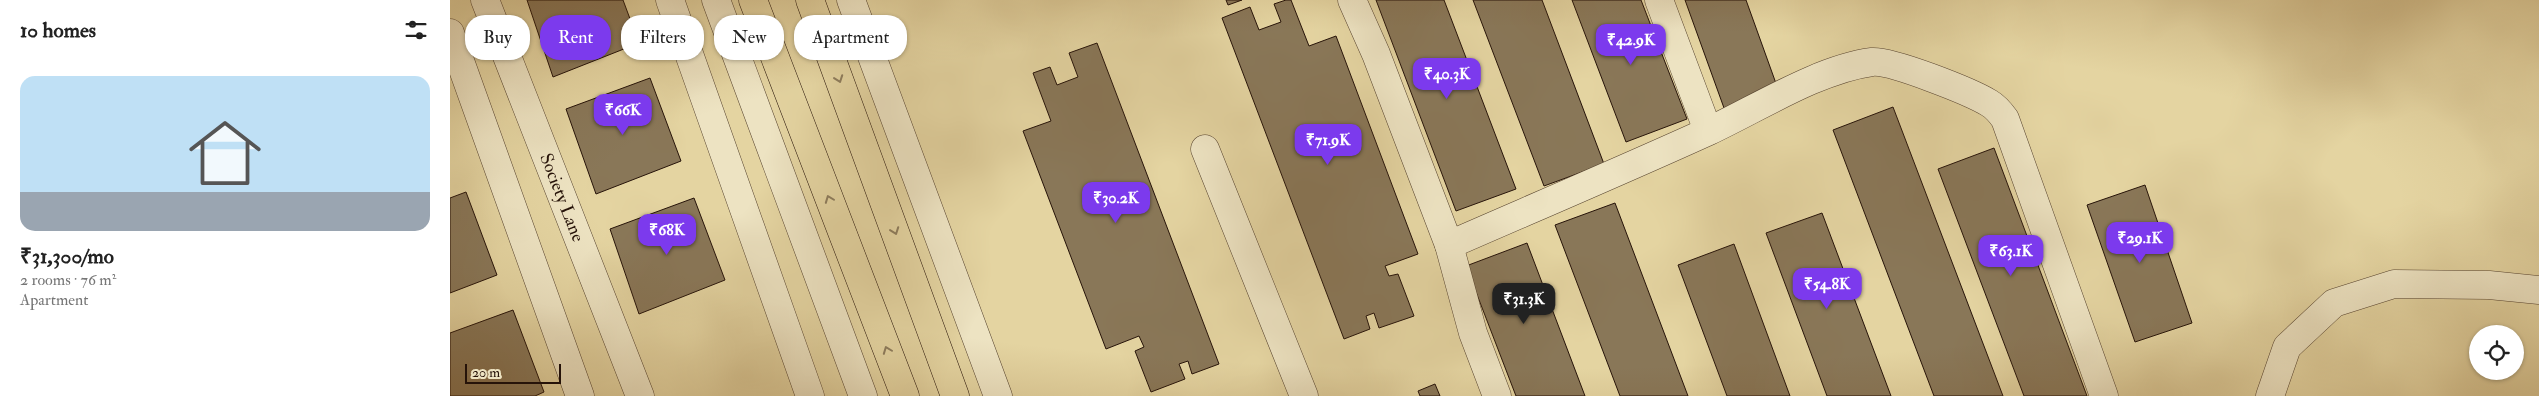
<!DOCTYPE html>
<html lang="en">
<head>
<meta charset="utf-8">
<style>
	:root { --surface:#fff; --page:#f2f2f2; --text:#222; --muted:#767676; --line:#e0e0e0; --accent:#7c3aed }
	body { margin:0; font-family:"IM FELL Double Pica",serif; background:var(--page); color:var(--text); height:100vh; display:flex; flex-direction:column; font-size:19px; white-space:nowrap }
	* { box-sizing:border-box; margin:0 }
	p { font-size:16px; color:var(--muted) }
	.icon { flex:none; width:28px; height:28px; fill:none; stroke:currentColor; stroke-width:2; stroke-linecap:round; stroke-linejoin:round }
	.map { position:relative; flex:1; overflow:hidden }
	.details { display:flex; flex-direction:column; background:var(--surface); width:450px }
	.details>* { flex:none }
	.top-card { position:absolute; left:15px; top:15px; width:475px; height:45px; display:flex; gap:10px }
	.fabs { position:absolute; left:2019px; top:325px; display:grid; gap:10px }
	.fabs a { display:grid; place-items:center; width:55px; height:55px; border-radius:50%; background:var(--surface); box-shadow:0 1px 4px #0004; font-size:25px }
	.scale { position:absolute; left:15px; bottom:12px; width:96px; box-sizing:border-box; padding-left:5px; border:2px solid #261309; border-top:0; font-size:14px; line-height:18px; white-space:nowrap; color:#261309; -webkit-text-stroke:4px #ede3c2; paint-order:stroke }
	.price { position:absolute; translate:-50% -42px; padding:0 11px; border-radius:10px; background:var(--accent); color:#fff; font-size:16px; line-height:32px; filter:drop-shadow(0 1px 2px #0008) }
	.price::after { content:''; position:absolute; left:50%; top:30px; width:15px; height:11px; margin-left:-8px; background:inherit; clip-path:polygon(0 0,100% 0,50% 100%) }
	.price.on { background:#222; color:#fff }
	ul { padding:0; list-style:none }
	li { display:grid; align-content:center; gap:10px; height:265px; padding:0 20px }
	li+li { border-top:1px solid var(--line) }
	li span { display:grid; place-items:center; height:155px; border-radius:15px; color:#555 }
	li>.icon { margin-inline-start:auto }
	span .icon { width:90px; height:90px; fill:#fffc; stroke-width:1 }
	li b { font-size:21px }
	h2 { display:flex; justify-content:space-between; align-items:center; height:60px; padding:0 20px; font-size:21px }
	.pill { padding:0 18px; border-radius:20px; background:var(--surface); box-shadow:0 1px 4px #0004; font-size:18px; line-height:45px }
	.pill.on { background:var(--accent); color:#fff }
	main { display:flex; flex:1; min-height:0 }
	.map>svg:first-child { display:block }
	.building { fill:#897758; stroke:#261309 }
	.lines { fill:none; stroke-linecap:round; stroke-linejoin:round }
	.minor-casing { stroke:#56432f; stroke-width:29 }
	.major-casing { stroke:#261309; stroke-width:29 }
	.minor { stroke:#ede3c2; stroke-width:28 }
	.major { stroke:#e4d4a1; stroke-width:28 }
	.oneway { stroke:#8e7d5d }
	.labels { text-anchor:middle; stroke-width:4; stroke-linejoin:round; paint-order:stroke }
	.street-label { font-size:18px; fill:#261309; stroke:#ede3c2 }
</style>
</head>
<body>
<main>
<section class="details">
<h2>10 homes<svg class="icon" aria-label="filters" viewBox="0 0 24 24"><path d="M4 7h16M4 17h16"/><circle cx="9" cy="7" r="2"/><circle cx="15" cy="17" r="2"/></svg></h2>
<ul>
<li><span style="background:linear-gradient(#bfe0f5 75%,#9aa5b1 0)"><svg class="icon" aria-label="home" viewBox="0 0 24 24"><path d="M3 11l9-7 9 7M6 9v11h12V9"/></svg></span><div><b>₹31,300/mo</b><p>2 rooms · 76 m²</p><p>Apartment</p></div></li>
</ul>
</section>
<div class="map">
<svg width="2089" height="396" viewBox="0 0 2089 396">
	<rect width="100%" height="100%" fill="#e4d4a1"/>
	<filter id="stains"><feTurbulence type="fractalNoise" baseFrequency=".004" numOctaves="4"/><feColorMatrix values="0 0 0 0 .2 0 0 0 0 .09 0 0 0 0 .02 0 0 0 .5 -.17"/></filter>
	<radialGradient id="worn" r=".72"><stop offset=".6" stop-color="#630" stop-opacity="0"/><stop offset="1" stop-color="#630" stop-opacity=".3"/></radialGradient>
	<path class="building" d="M 77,0 L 173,0 L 189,43 L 103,77 Z
		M 776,0 L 792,0 L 778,5 Z
		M 836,0 L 841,0 L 859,46 L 886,36 L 968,254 L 935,266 L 939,276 L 948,274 L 964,316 L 929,328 L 924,313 L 916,316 L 920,329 L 894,339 L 772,18 L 800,7 L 809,30 L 831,22 L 824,4 Z
		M 926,0 L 994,0 L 1066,189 L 1006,211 Z
		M 1023,0 L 1092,0 L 1154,164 L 1094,186 Z
		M 1122,0 L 1191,0 L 1237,119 L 1176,142 Z
		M 1235,0 L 1296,0 L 1328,89 L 1274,108 Z
		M 647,43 L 769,364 L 742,374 L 738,361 L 729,364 L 735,379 L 701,392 L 685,351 L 694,347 L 689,336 L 656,349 L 573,131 L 601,121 L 583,73 L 600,67 L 607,85 L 628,77 L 619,53 Z
		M 200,78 L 231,161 L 146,194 L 116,109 Z
		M 1443,107 L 1553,396 L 1484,396 L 1383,130 Z
		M 1544,148 L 1637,396 L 1574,396 L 1488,169 Z
		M 1695,185 L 1742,323 L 1685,342 L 1637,205 Z
		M 16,192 L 47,275 L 0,293 L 0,198 Z
		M 244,198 L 275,280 L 189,314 L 160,229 Z
		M 1165,203 L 1238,396 L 1170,396 L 1105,225 Z
		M 1372,213 L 1441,396 L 1377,396 L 1316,233 Z
		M 1077,243 L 1135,396 L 1066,396 L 1016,266 Z
		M 1284,244 L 1340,396 L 1277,396 L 1228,265 Z
		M 63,310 L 94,392 L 85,396 L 0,396 L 0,333 Z
		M 985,384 L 990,396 L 970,396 L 968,391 Z"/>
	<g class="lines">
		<g class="minor-casing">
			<g id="minor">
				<path id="s1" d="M 35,0 L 190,396"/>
				<path d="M 220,0 L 360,396"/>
				<path d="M 266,0 L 413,396"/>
				<path d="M 401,0 L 548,396"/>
				<path d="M 902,0 L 926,54 L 999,245 L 1023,333 L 1047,396"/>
				<path d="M 1209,0 L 1258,131"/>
				<path d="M 0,33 L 130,396"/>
				<path d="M 755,149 L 854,396"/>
				<path d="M 999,245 C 1086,207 1173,170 1259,131 C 1308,108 1369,69 1422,62 C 1441,60 1521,92 1539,103 C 1546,107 1550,112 1555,119 L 1654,396"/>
				<path d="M 1820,396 L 1837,347 L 1884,303 L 1944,284 L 2039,285 L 2089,290"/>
			</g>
		</g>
		<g class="major-casing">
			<path id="major" d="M 303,0 L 455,396
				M 360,0 L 505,396"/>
		</g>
		<use href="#minor" class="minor"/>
		<use href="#major" class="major"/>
	</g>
	<defs><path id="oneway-chevron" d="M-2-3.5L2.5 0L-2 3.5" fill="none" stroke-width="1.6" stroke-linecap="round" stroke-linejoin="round" transform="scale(1.25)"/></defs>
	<g class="oneway">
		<use href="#oneway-chevron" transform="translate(389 79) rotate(70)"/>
		<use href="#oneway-chevron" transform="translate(379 199) rotate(-111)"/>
		<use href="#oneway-chevron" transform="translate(445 231) rotate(70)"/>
		<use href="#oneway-chevron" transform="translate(437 350) rotate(-111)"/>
	</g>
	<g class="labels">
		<g class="street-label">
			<text dy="6" stroke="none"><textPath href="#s1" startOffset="212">Society Lane</textPath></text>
		</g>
	</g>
	<rect width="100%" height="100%" filter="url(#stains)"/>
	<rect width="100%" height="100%" fill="url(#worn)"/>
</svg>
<div class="fabs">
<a><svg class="icon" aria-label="locate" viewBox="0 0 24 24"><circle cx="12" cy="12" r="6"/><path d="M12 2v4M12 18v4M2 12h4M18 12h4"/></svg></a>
</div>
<div class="scale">20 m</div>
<b class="price" style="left:1181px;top:66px">₹42.9K</b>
<b class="price" style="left:997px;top:100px">₹40.3K</b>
<b class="price" style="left:173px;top:136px">₹66K</b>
<b class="price" style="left:878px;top:166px">₹71.9K</b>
<b class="price" style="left:666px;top:224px">₹30.2K</b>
<b class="price" style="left:217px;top:256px">₹68K</b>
<b class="price" style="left:1690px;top:264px">₹29.1K</b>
<b class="price" style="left:1561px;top:277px">₹63.1K</b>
<b class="price" style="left:1377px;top:310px">₹54.8K</b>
<b class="price on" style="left:1074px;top:325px">₹31.3K</b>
<div class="top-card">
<a class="pill">Buy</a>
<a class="pill on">Rent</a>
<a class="pill">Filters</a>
<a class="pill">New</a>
<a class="pill">Apartment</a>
</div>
</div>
</main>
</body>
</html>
